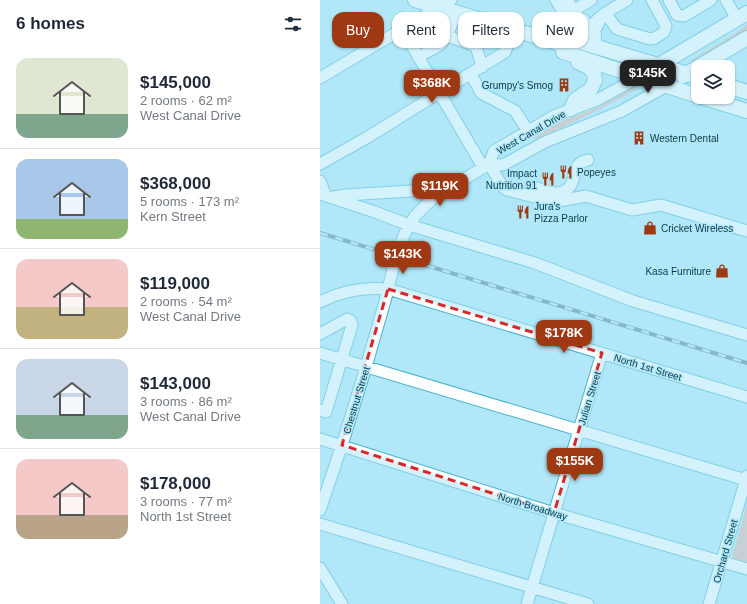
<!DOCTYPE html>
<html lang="en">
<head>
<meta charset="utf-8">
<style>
	:root { --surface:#fff; --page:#f6f6f7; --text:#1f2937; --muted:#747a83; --line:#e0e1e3; --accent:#9f3913 }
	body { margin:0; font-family:Helvetica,sans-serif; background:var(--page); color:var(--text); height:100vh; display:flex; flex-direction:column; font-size:15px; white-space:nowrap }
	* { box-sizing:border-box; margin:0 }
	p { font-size:13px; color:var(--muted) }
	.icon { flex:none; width:22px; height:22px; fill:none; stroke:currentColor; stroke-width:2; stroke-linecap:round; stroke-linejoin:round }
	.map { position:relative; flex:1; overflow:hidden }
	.panel { display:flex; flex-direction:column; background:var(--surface); width:320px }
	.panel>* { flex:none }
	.hud { position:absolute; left:12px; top:12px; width:355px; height:36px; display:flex; gap:8px }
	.fabs { position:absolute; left:371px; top:60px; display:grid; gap:8px }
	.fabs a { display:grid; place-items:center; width:44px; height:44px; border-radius:8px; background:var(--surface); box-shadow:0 1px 3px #0004; font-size:20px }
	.price { position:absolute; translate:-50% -34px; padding:0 9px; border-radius:8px; background:var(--accent); color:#fff; font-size:13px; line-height:26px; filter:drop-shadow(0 1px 2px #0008) }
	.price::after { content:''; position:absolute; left:50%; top:24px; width:12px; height:9px; margin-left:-6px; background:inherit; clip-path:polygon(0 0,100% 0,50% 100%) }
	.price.on { background:#222; color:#fff }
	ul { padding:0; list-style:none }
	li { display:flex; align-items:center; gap:12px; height:100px; padding:0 16px }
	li+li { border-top:1px solid var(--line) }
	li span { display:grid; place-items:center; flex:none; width:112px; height:80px; border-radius:12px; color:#555 }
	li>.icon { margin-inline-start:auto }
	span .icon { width:48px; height:48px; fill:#fffc; stroke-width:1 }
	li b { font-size:17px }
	h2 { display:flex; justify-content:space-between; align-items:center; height:48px; padding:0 16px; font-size:17px }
	.tag { padding:0 14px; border-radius:12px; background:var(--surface); box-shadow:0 1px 3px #0004; font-size:14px; line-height:36px }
	.tag.on { background:var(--accent); color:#fff }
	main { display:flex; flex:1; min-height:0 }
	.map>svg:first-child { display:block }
	.green { fill:#e2b6a8 }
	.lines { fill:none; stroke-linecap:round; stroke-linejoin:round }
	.minor-casing { stroke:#49b1cd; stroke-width:13 }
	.major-casing { stroke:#49b1cd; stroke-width:16 }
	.minor { stroke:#fff; stroke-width:11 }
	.major { stroke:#fff; stroke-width:14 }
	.rail-casing { stroke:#4d7f8c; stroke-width:4 }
	.rail { stroke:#b0e8f9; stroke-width:2.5; stroke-dasharray:8; stroke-linecap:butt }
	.marked { fill:none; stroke:#d62828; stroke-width:3; stroke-dasharray:8 5; stroke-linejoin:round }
	.labels { text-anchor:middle; stroke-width:3; stroke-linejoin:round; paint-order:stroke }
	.poi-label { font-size:10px; fill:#0b3944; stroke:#b0e8f9; text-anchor:start }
	.street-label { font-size:10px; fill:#0b3944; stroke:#b0e8f9 }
</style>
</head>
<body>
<main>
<section class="panel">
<h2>6 homes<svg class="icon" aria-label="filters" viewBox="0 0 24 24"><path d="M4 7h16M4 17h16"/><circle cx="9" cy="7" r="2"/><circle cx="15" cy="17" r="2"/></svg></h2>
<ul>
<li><span style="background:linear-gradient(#dfe7d0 70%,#7fa58c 0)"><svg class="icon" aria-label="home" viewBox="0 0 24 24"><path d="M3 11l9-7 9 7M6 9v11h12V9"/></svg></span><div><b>$145,000</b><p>2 rooms · 62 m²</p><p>West Canal Drive</p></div></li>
<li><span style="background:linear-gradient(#a9c7e8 75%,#8fb573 0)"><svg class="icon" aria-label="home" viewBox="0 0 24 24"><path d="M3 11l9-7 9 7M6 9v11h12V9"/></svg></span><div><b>$368,000</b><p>5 rooms · 173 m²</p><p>Kern Street</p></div></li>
<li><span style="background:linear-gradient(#f6c9c9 60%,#c2b280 0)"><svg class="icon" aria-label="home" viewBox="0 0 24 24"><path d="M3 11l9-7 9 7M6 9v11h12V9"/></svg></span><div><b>$119,000</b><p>2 rooms · 54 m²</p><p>West Canal Drive</p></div></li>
<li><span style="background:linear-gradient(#c9d6e8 70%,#7fa58c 0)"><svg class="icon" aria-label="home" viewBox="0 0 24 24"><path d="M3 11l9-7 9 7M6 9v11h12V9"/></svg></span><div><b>$143,000</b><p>3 rooms · 86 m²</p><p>West Canal Drive</p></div></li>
<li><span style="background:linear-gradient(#f6c9c9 70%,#b9a48a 0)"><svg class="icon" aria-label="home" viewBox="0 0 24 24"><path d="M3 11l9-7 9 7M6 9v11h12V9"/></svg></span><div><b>$178,000</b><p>3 rooms · 77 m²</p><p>North 1st Street</p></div></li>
</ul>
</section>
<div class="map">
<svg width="427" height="604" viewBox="0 0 427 604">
	<rect width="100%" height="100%" fill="#b0e8f9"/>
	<path class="green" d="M 427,24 L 427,31 L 372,63 L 371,60 L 416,33 Z
		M 314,87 L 315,90 C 283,108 250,125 216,139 L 215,137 L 239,122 L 278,107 Z
		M 427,504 L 427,563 L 415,559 L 412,556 Z"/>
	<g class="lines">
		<g class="minor-casing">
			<path id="minor" d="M 236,0 L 248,20
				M 247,0 L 258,17 L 264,20
				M 349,0 L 357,15 L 364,16 L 391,0
				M 406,0 L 417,19
				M 253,11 L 271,0
				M 285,13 L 297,29 L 330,39 L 335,38 L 344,32 L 346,26 L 332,0
				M 82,29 L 163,167
				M 127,36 L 156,46 L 162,67
				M 231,42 L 245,22 L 258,17
				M 260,42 C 273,19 285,13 307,0
				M 156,46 L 164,21
				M 276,47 L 275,30 L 281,18
				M 98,57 L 120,45 L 127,36 L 136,13
				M 151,74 L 161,93 L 195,111 L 208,131
				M 0,78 L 131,0
				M 0,164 L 48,137 L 185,52 L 193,30
				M 169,164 L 183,187 L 187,190 L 234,202 L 266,196 L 312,210 L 341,205 L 427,231
				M 169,164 L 183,165 L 225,142 L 302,111 L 346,86
				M 0,181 L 4,191 L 4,195
				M 0,194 L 55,212 L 89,225 L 215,263 L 313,301 L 427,335
				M 212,196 L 214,189 L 217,188 C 223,189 230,193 236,193 C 263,191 246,163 268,160
				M 13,197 L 26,195 L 90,191 L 129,186
				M 0,302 C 21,291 44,287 68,289 L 427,397
				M 0,334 L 27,319 L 31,321 L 32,325 L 6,412 L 0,410
				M 0,353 L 426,480
				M 0,439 L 234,513 L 427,569
				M 0,510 L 22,445 L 46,367 L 65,301 L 76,256 L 85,233 L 95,216 L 112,199 L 169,164 L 174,151 L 234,116 L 279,99 L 319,77
				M 0,524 L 268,604
				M 0,568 L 22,604
				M 207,604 L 282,353
				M 389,604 L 427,476"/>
		</g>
		<g class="major-casing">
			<path id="major" d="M 95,0 L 238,43 L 260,42 L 378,77
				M 243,52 L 378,96
				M 334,68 L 427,13
				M 363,76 L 427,38
				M 408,86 L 427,92
				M 382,97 L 427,111
				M 251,109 L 255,100 L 271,89 L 275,80 L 274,74 L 270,68 L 258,62"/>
		</g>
		<use href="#minor" class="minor"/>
		<use href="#major" class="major"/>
		<g class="rail-casing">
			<path id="rail" d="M 0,233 L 427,363"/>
		</g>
		<use href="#rail" class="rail"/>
	</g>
	<path d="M0 0H427V604H0ZM 68,289 L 282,353 L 234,513 L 22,445 Z" fill="#b0e8f9" fill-opacity=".55" fill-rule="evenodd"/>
	<path class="marked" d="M 68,289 L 282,353 L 234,513 L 22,445 Z"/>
	<defs>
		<g id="building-bare" transform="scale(1.08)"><path d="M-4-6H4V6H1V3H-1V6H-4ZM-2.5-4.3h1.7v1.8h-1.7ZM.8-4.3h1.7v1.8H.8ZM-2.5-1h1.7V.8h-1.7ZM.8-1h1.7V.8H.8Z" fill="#9f3913" stroke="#b0e8f9" stroke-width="2.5" paint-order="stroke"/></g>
		<g id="restaurant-bare" transform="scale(1.08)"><path d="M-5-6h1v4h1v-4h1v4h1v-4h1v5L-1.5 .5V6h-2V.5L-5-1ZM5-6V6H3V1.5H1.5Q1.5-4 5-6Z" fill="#9f3913" stroke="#b0e8f9" stroke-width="2.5" paint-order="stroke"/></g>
		<g id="shop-bare" transform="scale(1.08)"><path d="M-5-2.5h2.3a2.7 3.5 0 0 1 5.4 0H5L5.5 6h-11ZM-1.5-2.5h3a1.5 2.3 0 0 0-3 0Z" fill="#9f3913" stroke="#b0e8f9" stroke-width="2.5" paint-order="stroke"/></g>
	</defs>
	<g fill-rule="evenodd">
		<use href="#building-bare" x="244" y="85"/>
		<use href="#building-bare" x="319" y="138"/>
		<use href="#restaurant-bare" x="246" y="172"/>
		<use href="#restaurant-bare" x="228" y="179"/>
		<use href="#restaurant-bare" x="203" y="212"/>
		<use href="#shop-bare" x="330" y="228"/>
		<use href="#shop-bare" x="402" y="271"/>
	</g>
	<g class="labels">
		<g class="poi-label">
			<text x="233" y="89" text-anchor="end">Grumpy's Smog</text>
			<text x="330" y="142">Western Dental</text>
			<text x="257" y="176">Popeyes</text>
			<text x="217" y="177" text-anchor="end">Impact<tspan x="217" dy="12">Nutrition 91</tspan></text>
			<text x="214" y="210">Jura's<tspan x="214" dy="12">Pizza Parlor</tspan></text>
			<text x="341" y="232">Cricket Wireless</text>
			<text x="391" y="275" text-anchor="end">Kasa Furniture</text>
		</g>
		<g class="street-label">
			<text transform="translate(211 132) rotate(-30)" y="4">West Canal Drive</text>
			<text transform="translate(328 367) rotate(17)" y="4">North 1st Street</text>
			<text transform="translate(269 398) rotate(-73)" y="4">Julian Street</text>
			<text transform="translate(36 400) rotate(-73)" y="4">Chestnut Street</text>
			<text transform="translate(213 506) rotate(17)" y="4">North Broadway</text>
			<text transform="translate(405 551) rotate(-74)" y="4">Orchard Street</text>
		</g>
	</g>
</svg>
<div class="fabs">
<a><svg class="icon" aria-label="layers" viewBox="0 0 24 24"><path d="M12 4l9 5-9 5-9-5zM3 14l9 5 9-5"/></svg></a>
</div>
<b class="price on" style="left:328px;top:94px">$145K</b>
<b class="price" style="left:112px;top:104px">$368K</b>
<b class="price" style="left:120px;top:207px">$119K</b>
<b class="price" style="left:83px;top:275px">$143K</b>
<b class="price" style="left:244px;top:354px">$178K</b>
<b class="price" style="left:255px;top:482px">$155K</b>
<div class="hud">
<a class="tag on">Buy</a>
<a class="tag">Rent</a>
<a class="tag">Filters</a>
<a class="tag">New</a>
</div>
</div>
</main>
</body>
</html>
